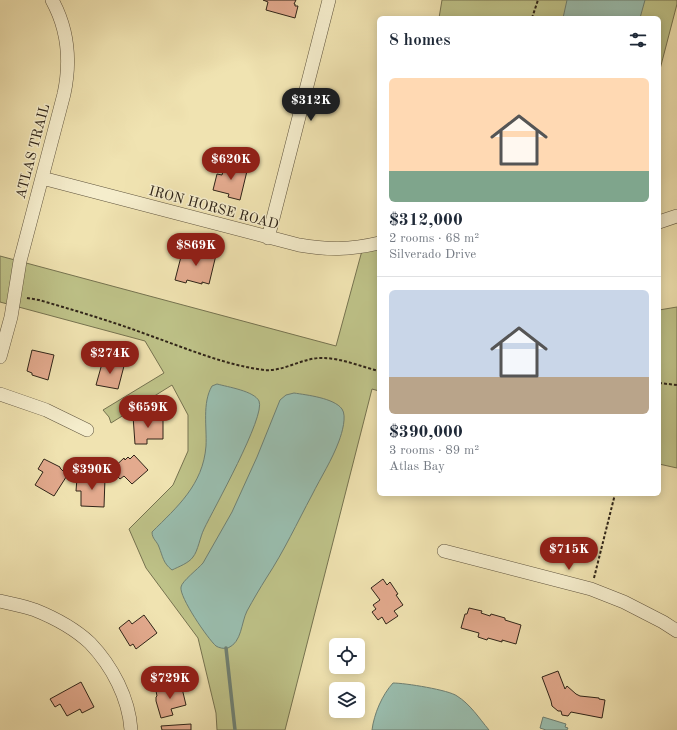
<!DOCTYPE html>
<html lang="en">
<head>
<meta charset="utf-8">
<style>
	:root { --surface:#fff; --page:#f2f2f3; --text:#1f2937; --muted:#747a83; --line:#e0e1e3; --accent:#8f2418 }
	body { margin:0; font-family:"Old Standard TT",serif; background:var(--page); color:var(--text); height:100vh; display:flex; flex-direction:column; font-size:15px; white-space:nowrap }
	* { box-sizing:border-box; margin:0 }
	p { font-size:13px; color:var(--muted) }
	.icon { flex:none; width:22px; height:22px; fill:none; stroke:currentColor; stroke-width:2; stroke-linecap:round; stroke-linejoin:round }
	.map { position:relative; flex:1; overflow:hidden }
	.side { position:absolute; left:377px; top:16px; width:284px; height:480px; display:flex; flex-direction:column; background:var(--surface); border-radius:6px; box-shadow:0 2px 10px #0003 }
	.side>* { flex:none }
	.fabs { position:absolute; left:329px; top:638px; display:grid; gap:8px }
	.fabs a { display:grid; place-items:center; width:36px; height:36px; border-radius:6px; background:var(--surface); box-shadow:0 2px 10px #0003; font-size:20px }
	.price { position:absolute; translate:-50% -34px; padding:0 9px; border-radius:14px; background:var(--accent); color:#fff; font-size:13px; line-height:26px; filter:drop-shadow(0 1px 2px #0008) }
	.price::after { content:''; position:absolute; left:50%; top:24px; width:12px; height:9px; margin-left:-6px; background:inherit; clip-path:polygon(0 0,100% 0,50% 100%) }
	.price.current { background:#222; color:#fff }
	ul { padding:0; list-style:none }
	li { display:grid; align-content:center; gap:8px; height:212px; padding:0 12px }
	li+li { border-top:1px solid var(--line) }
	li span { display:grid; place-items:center; height:124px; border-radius:6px; color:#555 }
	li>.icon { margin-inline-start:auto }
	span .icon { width:72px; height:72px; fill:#fffc; stroke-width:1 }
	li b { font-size:17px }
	h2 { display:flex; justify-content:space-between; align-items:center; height:48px; padding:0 12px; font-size:17px }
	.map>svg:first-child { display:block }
	.green { fill:#bec288; stroke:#767350 }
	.water { fill:#9abeaf; stroke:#6f8073 }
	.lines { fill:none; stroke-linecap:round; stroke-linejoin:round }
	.stream { stroke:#6f8073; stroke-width:3.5 }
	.building { fill:#e3aa8e; stroke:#2f2418 }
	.street-casing { stroke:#5f543e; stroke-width:14 }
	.path { stroke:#2f2418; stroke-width:2; stroke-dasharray:3 2; stroke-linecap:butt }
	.street { stroke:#f5edcc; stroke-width:13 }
	.labels { text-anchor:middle; stroke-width:3; stroke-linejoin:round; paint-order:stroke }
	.street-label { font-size:14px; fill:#2f2418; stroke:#f5edcc }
</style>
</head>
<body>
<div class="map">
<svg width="677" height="730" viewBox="0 0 677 730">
	<rect width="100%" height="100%" fill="#f0e3b1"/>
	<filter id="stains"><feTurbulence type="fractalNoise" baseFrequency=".005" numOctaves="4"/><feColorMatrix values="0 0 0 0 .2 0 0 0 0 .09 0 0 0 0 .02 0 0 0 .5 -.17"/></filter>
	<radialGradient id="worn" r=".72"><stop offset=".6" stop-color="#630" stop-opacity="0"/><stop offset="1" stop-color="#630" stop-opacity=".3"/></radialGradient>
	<path class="green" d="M 442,0 L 677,0 L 677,4 L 659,73 L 659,18 L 439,18 Z
		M 379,243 L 379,391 L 372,389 L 285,730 L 217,730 L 216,713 L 198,638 L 146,568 L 129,529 L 173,485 L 188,451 L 188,415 L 172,385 L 111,423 L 109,417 L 103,410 L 164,373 L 145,341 L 0,302 L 0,256 L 336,346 L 363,247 Z
		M 677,307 L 677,468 L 659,464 L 659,310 Z"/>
	<path class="water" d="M 567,0 L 645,0 L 640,18 L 563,18 Z
		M 217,384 C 228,387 254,391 259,401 C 266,416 213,510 204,529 C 200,537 198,551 193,557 C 189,563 178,567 172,570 C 163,563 163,557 159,547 C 157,541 152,539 152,532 C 177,507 203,485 206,446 C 207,427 202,403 212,386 Z
		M 294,393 C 307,395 334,398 342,409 C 347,416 342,433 339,441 C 332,460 321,477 312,495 C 297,523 284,551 267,577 C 260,588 253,600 247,611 C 241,623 242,642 228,648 C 224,649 219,648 216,646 C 208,639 179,597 181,587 C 182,581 198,569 203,563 L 232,512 L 257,457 L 280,400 L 286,395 Z
		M 393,683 C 405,683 449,690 457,696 C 470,704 479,718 489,730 L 372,730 C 374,714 382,695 393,683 Z
		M 543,717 L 566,724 L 565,727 L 568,728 L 567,730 L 546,730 L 540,728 Z"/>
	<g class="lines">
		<path class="stream" d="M 226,648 L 235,730"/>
	</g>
	<path class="building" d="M 263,0 L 296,0 L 294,4 L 295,4 L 295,6 L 298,6 L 295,18 L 266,10 L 268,2 Z
		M 225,163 L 242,167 L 241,169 L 247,171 L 240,200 L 228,197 L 229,194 L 213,190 L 217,174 L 222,175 Z
		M 183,249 L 199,253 L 199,250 L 216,255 L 209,284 L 202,282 L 202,284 L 187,280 L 186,283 L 175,280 Z
		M 32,350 L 54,355 L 48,380 L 32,375 L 32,373 L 27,371 Z
		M 103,360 L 124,366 L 118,389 L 96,385 Z
		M 133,416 L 163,417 L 163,439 L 147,439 L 147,444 L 135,444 Z
		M 134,455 L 148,470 L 132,484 L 124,476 L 120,479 L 111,470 L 124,458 L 125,460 L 128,457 L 130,459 Z
		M 44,459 L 60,467 L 60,468 L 63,471 L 68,474 L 54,496 L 35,485 L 43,472 L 38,469 Z
		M 82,475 L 96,475 L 96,478 L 105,478 L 104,507 L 81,506 L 81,491 L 76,491 L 77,478 L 82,478 Z
		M 383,579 L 387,585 L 390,582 L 398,594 L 396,595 L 403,605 L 394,611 L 398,616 L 386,624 L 382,617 L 378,620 L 372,612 L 376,609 L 373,605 L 380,600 L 371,588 Z
		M 469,608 L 482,611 L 481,613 L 490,616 L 491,614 L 505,618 L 505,620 L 521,625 L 516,644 L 502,640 L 502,642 L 488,638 L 487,640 L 478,637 L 479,633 L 461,628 L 465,614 L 467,614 Z
		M 144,615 L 157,633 L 136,649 L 133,644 L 130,646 L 119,628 L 129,620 L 132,624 Z
		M 558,671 L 565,689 L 567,686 L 576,694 L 580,696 L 599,698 L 599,699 L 605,700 L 602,718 L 571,712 L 568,716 L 562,715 L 561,711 L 558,711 L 552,706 L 551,701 L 542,677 Z
		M 81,682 L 94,707 L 82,713 L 80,709 L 67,716 L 60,704 L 55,707 L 50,699 Z
		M 181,684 L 186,705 L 171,709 L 173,715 L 161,718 L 156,701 L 156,697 L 157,696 L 156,691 Z
		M 191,724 L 191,730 L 162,730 L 161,726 Z"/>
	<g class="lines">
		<g class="street-casing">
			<path id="street" d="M 42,178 L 299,245 C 328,250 350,250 379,243
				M 659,222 L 677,216
				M 268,238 L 329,0
				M 0,357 L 11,317 L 20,261 L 64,94 C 71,61 68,29 52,0
				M 0,394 L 46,410 L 87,430
				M 444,551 L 591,589 L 624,602 L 663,622 L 677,631
				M 0,601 C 12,604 24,606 35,610 C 55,618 75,629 90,643 C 112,666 129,698 131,730"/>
		</g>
		<path class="path" d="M 532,18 L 538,0
			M 27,298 L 39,300 C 77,311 114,322 151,336 C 188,349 225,365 264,370 C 284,372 303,357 323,358 C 341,358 362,367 379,371
			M 659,383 L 677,385
			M 594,578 L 615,494"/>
		<use href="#street" class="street"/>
	</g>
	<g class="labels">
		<g class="street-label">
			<text transform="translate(32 151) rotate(-75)" y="5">ATLAS TRAIL</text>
			<text transform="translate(214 207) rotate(15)" y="5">IRON HORSE ROAD</text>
		</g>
	</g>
	<rect width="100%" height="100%" filter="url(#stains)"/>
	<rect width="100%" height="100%" fill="url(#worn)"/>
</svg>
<div class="fabs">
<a><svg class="icon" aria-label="locate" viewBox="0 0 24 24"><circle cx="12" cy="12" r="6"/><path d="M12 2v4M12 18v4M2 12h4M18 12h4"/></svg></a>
<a><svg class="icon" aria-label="layers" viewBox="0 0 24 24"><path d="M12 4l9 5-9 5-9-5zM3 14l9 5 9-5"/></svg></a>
</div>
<b class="price current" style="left:311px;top:122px">$312K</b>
<b class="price" style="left:231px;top:181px">$620K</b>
<b class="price" style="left:196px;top:267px">$869K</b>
<b class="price" style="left:110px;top:375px">$274K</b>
<b class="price" style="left:148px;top:429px">$659K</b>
<b class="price" style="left:92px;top:491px">$390K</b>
<b class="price" style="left:569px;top:571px">$715K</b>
<b class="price" style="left:170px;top:700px">$729K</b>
<section class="side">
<h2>8 homes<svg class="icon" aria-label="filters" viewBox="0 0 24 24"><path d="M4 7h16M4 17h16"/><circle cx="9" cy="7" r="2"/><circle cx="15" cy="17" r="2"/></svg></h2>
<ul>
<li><span style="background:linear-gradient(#ffd9b3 75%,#7fa58c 0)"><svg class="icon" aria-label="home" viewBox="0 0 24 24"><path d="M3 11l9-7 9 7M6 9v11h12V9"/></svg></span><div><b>$312,000</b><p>2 rooms · 68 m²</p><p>Silverado Drive</p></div></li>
<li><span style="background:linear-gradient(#c9d6e8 70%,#b9a48a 0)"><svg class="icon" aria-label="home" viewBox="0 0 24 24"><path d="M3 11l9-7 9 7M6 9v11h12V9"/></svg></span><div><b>$390,000</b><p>3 rooms · 89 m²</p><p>Atlas Bay</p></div></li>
</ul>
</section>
</div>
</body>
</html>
